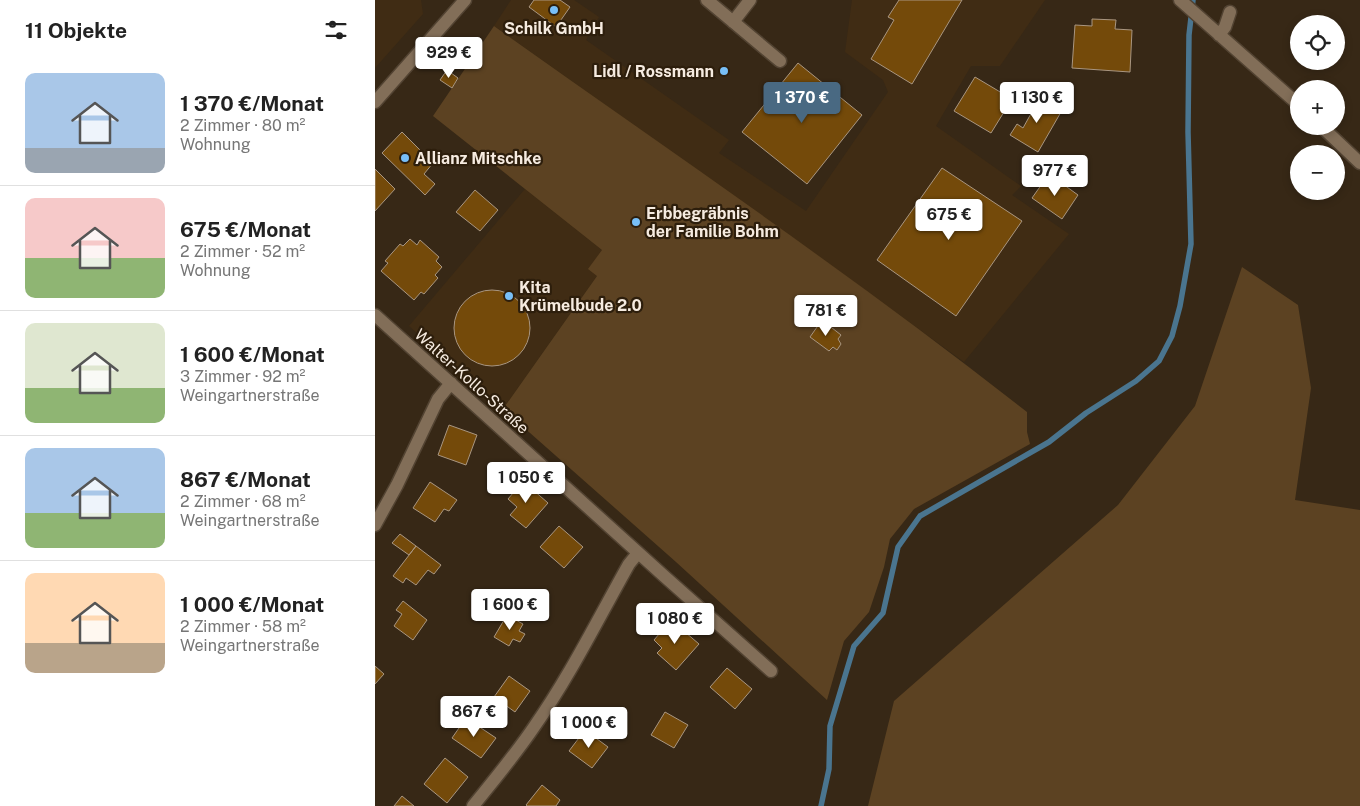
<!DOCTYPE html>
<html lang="de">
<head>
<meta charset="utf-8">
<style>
	:root { --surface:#fff; --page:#f6f6f6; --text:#222; --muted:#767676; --line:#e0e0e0; --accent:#496982 }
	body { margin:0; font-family:"Public Sans",sans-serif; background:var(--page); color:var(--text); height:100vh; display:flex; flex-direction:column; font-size:19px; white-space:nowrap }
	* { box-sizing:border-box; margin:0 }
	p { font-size:16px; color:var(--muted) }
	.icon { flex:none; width:28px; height:28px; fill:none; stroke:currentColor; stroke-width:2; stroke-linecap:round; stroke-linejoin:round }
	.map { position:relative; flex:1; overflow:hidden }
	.sheet { display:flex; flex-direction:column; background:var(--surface); width:375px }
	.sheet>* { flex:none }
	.buttons { position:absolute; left:915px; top:15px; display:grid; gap:10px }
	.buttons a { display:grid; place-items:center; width:55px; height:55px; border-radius:50%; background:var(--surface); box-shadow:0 2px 8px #0003; font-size:25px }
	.price { position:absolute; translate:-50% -42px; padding:0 11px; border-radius:5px; background:#fff; color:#222; font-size:16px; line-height:32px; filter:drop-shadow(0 1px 2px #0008) }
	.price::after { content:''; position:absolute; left:50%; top:30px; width:15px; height:11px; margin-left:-8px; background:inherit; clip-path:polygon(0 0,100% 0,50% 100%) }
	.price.selected { background:var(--accent); color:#fff }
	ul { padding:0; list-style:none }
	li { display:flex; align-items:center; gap:15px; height:125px; padding:0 25px }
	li+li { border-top:1px solid var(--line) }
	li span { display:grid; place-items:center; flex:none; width:140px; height:100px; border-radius:10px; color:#555 }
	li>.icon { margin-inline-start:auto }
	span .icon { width:60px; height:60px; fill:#fffc; stroke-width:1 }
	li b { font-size:21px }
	h2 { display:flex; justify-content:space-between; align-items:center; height:60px; padding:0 25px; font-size:21px }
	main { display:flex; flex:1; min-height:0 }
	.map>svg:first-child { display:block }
	.built { fill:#402c14 }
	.green { fill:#5c4222 }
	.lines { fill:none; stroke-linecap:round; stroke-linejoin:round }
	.stream { stroke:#4a758f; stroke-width:5.5 }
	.building { fill:#744a0a; stroke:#a99681 }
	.minor-casing { stroke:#524332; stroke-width:15 }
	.minor { stroke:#826e58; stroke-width:12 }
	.poi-dot { fill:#78bff7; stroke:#2d1e0c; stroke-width:2 }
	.labels { text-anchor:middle; stroke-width:4.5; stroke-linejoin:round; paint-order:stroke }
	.poi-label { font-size:16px; font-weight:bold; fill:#f6ebe0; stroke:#2d1e0c; text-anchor:start }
	.street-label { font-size:16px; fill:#f6ebe0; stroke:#2d1e0c }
</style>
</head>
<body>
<main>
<section class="sheet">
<h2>11 Objekte<svg class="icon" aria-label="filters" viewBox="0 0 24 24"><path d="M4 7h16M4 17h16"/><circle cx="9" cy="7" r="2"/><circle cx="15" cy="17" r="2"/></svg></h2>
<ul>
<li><span style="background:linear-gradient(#a9c7e8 75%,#9aa5b1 0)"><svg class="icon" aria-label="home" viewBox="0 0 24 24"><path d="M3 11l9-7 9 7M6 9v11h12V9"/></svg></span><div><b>1 370 €/Monat</b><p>2 Zimmer · 80 m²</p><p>Wohnung</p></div></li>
<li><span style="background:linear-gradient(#f6c9c9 60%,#8fb573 0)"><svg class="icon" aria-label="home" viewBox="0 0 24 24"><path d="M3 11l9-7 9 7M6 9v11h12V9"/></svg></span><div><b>675 €/Monat</b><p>2 Zimmer · 52 m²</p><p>Wohnung</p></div></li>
<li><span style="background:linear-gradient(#dfe7d0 65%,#8fb573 0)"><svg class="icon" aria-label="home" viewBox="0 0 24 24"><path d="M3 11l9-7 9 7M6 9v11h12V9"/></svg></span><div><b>1 600 €/Monat</b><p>3 Zimmer · 92 m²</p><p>Weingartnerstraße</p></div></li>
<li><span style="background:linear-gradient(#a9c7e8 65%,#8fb573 0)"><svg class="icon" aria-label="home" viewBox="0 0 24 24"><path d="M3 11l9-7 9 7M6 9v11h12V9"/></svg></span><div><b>867 €/Monat</b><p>2 Zimmer · 68 m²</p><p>Weingartnerstraße</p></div></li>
<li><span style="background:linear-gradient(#ffd9b3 70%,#b9a48a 0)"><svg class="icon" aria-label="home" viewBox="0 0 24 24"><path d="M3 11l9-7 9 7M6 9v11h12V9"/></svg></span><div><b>1 000 €/Monat</b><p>2 Zimmer · 58 m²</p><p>Weingartnerstraße</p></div></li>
</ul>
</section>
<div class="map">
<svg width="985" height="806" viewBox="0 0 985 806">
	<rect width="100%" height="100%" fill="#372816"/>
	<path class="built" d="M 0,0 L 46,0 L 48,14 L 0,68 Z
		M 136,0 L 199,0 L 224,17 L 211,40 L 354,140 L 344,153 L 431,211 L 513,92 L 508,80 L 470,52 L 477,0 L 670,0 L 625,66 L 596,66 L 561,126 L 646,186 L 637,195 L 694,234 L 589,362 L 447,259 L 119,26 Z
		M 150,189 L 227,250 L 222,276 L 128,409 L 34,326 Z"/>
	<path class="green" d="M 119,26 C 298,153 480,277 652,412 L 652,432 L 655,444 L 539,509 L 515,539 L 509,567 L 494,612 L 469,641 L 452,700 L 301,562 L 128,409 L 222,276 L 213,269 L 227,250 L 58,116 Z
		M 867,267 L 923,305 L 936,388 L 920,500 L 985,510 L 985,806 L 493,806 L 519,701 L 743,505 L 820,406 Z"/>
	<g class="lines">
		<path class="stream" d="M 446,806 L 454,769 L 455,726 L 479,646 L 508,613 L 523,547 L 545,516 L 674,442 L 711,413 L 761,381 L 784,361 L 797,336 L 805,306 L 816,244 L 813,132 L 814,35 L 818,0"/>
	</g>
	<path class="building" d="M 159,0 L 185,0 L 195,7 L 181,27 L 154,7 Z
		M 524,0 L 587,0 L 537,84 L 496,59 L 519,20 L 513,17 Z
		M 717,19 L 741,20 L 740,29 L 757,30 L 755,72 L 697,68 L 700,25 L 717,26 Z
		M 423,63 L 487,115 L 432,184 L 367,132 Z
		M 72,70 L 83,78 L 77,88 L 65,80 Z
		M 600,77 L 637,99 L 616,133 L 579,111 Z
		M 658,95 L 686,112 L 663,152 L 635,135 L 642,124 L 648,128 L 658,110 L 652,107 Z
		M 27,132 L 58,163 L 49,174 L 60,184 L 50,195 L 7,153 Z
		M 567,168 L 647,221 L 581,316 L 502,260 Z
		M 0,169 L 20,189 L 0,211 Z
		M 674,174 L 703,195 L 687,219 L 657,198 Z
		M 100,190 L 123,210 L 105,231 L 81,212 Z
		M 35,239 L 42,245 L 45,240 L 64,257 L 61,261 L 67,267 L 60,275 L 63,278 L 49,294 L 46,292 L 39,300 L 6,271 L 13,263 L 10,261 L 25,244 L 28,246 Z
		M79 328a38 38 0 1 1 76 0a38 38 0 1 1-76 0Z
		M 447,320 L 466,335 L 463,339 L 466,344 L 462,350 L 458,347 L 454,351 L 435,337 Z
		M 74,425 L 102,435 L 91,465 L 63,455 Z
		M 148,481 L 173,503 L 151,528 L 135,515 L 142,507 L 133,499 Z
		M 55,482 L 82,500 L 74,511 L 69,509 L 60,522 L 38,508 Z
		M 184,526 L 208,547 L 189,568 L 165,547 Z
		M 25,534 L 41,546 L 34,555 L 17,543 Z
		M 41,546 L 66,565 L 59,574 L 53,570 L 41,585 L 31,578 L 28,583 L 18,576 Z
		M 28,601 L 52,620 L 38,640 L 19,626 L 27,614 L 21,610 Z
		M 132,615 L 148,624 L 144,631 L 150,634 L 145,642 L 138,639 L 134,646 L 119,637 Z
		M 296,620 L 324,644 L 301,670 L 282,653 L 287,648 L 279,640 Z
		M 0,666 L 9,674 L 0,684 Z
		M 352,668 L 377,689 L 360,709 L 335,687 Z
		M 134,676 L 155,691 L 140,712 L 119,697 Z
		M 290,712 L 313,725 L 299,748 L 276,735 Z
		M 91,718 L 121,738 L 106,758 L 77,738 Z
		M 210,730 L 233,747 L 217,768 L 194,751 Z
		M 70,758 L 93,777 L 72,803 L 49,784 Z
		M 167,785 L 185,800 L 181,806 L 152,806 L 151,805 Z
		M 27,796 L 39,806 L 19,806 Z"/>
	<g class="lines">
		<g class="minor-casing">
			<path id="minor" d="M 332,0 L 405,61
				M 805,0 L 924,105
				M 358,22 L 375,0
				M 844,35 L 850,27 L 855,12
				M 0,102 L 90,0
				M 946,126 L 985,163
				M 0,315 L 289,576 L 396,671
				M 0,525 L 22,485 L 63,399 L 76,383
				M 98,806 C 119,780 140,755 159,727 C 195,676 223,619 254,564 L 263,553"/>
		</g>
		<use href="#minor" class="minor"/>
	</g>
	<g class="poi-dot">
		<circle cx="179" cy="10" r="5"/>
		<circle cx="349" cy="71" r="5"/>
		<circle cx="30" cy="158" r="5"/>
		<circle cx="261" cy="222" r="5"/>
		<circle cx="134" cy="296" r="5"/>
	</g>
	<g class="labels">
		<g class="poi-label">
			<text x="179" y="34" text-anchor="middle">Schilk GmbH</text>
			<text x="339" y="77" text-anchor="end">Lidl / Rossmann</text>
			<text x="40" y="164">Allianz Mitschke</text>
			<text x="271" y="219">Erbbegräbnis<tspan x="271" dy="18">der Familie Bohm</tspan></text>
			<text x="144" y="293">Kita<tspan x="144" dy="18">Krümelbude 2.0</tspan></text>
		</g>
		<g class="street-label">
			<text transform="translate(97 381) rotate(42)" y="6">Walter-Kollo-Straße</text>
		</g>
	</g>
</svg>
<div class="buttons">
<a><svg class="icon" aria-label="locate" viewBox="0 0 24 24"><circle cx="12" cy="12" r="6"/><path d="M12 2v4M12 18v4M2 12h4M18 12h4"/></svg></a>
<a>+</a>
<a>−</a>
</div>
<b class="price" style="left:74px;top:79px">929 €</b>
<b class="price selected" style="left:427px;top:124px">1 370 €</b>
<b class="price" style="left:662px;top:124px">1 130 €</b>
<b class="price" style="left:680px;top:197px">977 €</b>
<b class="price" style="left:574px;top:241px">675 €</b>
<b class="price" style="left:451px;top:337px">781 €</b>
<b class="price" style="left:151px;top:504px">1 050 €</b>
<b class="price" style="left:135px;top:631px">1 600 €</b>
<b class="price" style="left:300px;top:645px">1 080 €</b>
<b class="price" style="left:99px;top:738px">867 €</b>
<b class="price" style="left:214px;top:749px">1 000 €</b>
</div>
</main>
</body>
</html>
